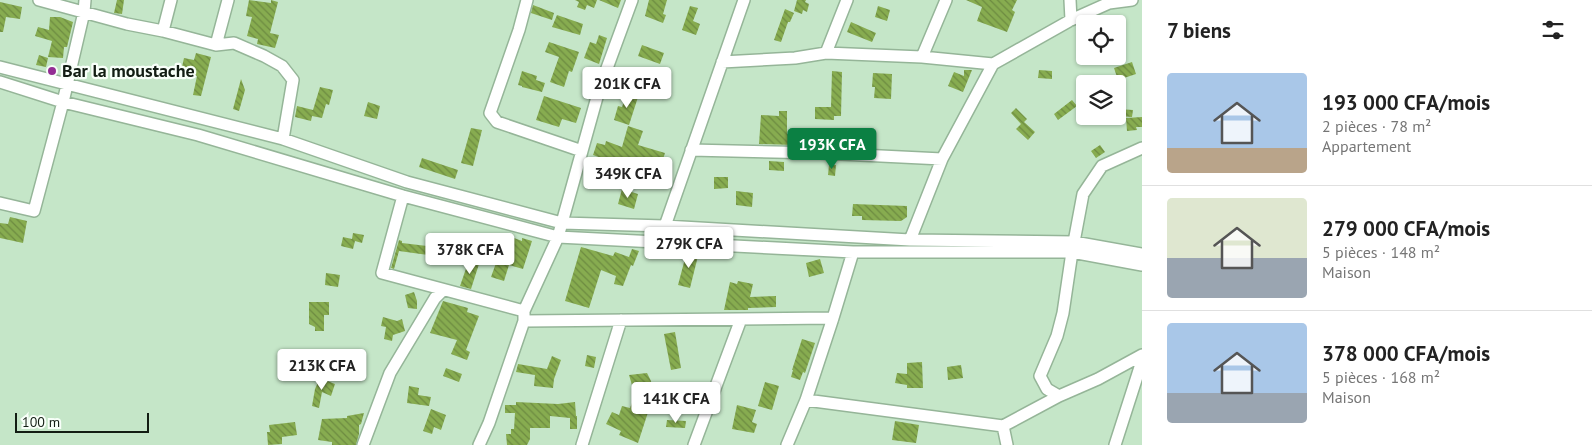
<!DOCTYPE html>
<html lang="fr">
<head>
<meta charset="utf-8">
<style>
	:root { --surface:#fff; --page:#f2f2f2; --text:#222; --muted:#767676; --line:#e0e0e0; --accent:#0b8043 }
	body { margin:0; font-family:"PT Sans",sans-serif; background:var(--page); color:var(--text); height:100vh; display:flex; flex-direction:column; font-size:19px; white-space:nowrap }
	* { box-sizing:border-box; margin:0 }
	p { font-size:16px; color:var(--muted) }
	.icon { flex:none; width:28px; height:28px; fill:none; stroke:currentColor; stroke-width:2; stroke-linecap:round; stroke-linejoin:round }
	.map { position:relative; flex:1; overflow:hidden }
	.sheet { display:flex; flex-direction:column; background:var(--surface); width:450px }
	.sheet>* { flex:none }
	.controls { position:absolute; left:1076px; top:15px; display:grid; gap:10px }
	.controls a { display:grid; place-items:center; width:50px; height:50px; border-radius:5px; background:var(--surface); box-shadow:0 1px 4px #0004; font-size:25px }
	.scale { position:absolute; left:15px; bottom:12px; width:134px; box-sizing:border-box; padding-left:5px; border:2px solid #121d13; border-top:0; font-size:14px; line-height:18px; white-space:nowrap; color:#121d13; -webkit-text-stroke:4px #f8fff9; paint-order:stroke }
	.price { position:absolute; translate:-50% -42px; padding:0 11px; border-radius:5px; background:#fff; color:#222; font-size:16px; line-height:32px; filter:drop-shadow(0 1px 2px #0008) }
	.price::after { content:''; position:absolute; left:50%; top:30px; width:15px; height:11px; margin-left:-8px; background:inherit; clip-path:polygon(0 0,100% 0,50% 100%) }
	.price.selected { background:var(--accent); color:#fff }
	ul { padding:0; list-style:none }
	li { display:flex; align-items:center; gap:15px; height:125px; padding:0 25px }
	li+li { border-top:1px solid var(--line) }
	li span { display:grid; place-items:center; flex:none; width:140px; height:100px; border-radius:5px; color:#555 }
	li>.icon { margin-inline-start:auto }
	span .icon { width:60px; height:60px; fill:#fffc; stroke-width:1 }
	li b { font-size:21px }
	h2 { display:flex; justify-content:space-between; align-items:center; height:60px; padding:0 25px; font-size:21px }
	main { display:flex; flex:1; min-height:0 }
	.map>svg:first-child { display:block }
	.building { fill:url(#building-back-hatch) }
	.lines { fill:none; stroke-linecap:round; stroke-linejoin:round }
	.minor-casing { stroke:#95b598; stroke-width:14 }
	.minor { stroke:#fff; stroke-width:11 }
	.poi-dot { fill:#932e94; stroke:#f8fff9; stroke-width:2 }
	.labels { text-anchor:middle; stroke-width:4.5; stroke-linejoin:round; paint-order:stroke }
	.poi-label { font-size:18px; font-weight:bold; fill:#121d13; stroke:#f8fff9; text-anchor:start }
</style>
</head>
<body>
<main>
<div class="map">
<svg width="1142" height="445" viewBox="0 0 1142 445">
	<defs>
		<pattern id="building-back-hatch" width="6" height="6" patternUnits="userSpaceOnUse" patternTransform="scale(1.25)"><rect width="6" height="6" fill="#87ac50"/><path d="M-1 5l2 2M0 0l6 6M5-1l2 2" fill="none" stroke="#6d8b41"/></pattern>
	</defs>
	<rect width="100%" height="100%" fill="#c5e6c8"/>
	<path class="building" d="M 117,0 L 124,0 L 122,14 L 114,13 Z
		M 249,0 L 271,3 L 271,0 L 278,2 L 270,33 L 279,35 L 275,48 L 257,44 L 258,39 L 247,36 L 252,17 L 246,16 Z
		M 575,0 L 597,0 L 594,8 L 587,5 L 585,10 L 577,7 L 579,2 Z
		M 599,0 L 621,0 L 618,8 Z
		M 649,0 L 667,0 L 663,14 L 666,15 L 663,23 L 645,16 Z
		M 797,0 L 806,0 L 805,2 L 809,4 L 807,12 L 803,10 L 802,14 L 794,11 Z
		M 966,0 L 1017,0 L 1012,10 L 1015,12 L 1007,32 L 977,21 L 982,7 Z
		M 0,2 L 22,7 L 20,19 L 6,17 L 3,32 L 0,32 Z
		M 533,5 L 554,13 L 552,20 L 531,13 Z
		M 690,6 L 698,8 L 693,21 L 700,24 L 696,35 L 682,30 Z
		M 878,6 L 890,10 L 887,21 L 875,17 Z
		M 785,9 L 794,13 L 790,22 L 788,22 L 781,42 L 774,40 Z
		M 557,15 L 583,24 L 580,35 L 552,27 Z
		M 50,17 L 60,17 L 73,22 L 67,47 L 64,47 L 63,58 L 48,57 L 52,41 L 35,36 L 38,27 L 49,30 Z
		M 851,22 L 876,33 L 872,42 L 847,32 Z
		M 599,35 L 607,38 L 599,64 L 584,58 L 590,42 L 596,44 Z
		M 549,42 L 579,52 L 572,72 L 569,71 L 564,87 L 550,82 L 559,57 L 545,52 Z
		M 642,45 L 664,53 L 660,64 L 638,56 Z
		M 196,53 L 211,57 L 201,96 L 193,95 L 197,76 L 181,71 L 184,58 L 194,60 Z
		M 39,55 L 48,58 L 46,67 L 36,65 Z
		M 1132,62 L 1136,74 L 1118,80 L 1114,68 Z
		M 964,70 L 972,70 L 963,92 L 948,86 L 954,72 L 964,76 Z
		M 1039,70 L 1052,71 L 1052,79 L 1038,78 Z
		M 522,71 L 537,76 L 536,80 L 545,83 L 542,92 L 522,87 L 522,86 L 518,85 Z
		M 832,71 L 842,72 L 841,116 L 834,116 L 834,120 L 815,119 L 815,107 L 831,107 Z
		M 873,73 L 892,74 L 891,99 L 874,98 L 875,87 L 872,87 Z
		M 241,79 L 245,90 L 239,111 L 233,109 Z
		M 320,87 L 333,90 L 329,105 L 326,104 L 322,118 L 312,116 L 311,121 L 295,117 L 297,106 L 313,110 Z
		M 628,91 L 639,94 L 629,125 L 614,120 L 618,106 L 622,107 Z
		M 544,96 L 581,108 L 576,123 L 562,119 L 559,127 L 536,120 Z
		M 1072,100 L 1077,106 L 1058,120 L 1054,114 Z
		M 368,102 L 380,106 L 377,119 L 364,116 Z
		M 1016,108 L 1027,119 L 1024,122 L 1035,132 L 1028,140 L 1016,129 L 1021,124 L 1011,113 Z
		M 1118,109 L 1133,110 L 1132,117 L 1118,116 Z
		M 779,111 L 787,111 L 787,134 L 795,135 L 794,145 L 759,144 L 761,115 L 779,116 Z
		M 1142,117 L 1142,127 L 1136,127 L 1137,130 L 1127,131 L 1126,118 Z
		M 628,126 L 643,131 L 638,145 L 665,153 L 659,171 L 663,172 L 661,179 L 618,165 L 617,169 L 612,168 L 611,171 L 601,168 L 604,159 L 593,155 L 597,143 L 605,145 L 606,141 L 622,147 Z
		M 471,128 L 482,130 L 473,166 L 461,163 Z
		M 1100,145 L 1105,152 L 1096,158 L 1091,151 Z
		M 422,158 L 458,170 L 455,179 L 419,167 Z
		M 769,161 L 784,162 L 784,171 L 769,170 Z
		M 829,165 L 836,165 L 835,176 L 828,175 Z
		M 714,177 L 728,177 L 728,188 L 714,189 Z
		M 622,189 L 638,194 L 634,209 L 618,204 Z
		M 736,191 L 753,193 L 752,207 L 736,205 Z
		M 853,204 L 907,206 L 907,217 L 901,221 L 862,220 L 862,216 L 852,216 Z
		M 10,217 L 27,221 L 23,243 L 0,238 L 0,223 L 8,224 Z
		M 353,233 L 364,235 L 362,243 L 355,241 L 353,249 L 341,246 L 343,237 L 352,239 Z
		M 429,235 L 445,239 L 443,249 L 446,255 L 430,261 L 428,255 L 399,251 L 394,269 L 391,268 L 399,240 L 402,241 L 402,243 L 427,246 Z
		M 506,235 L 522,241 L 522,238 L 532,241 L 523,269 L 509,265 L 504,281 L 491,277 Z
		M 581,247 L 613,256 L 615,252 L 629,257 L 632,249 L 639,251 L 633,266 L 631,265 L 623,286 L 614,284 L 616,276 L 601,270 L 589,308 L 565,301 Z
		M 687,251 L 699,252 L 690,288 L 678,285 Z
		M 820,259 L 824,273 L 809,277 L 806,263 Z
		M 469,260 L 479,264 L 471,289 L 460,286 Z
		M 326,273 L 340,275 L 338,287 L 325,285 Z
		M 738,281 L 753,284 L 750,297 L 776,296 L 776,307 L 748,308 L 748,310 L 724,310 L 730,282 L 737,284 Z
		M 414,292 L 417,301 L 417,309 L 408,308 L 405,295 Z
		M 443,301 L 468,308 L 467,312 L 479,316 L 466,350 L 470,352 L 467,360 L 451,354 L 457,340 L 430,333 Z
		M 309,302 L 329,302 L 329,315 L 324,315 L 324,331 L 315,331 L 315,327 L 309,324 Z
		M 383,317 L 397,321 L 402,319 L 405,331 L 393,335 L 392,341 L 384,339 L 386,327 L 381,326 Z
		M 675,332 L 681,368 L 671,370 L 664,334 Z
		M 802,339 L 815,343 L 805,373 L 803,372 L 800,380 L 791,377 L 793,370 L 792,370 Z
		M 587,355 L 596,357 L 594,368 L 585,366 Z
		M 552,356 L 561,360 L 554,379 L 553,388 L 534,386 L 535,375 L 516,372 L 518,364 L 547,369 Z
		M 922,362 L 923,388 L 907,388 L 907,385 L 895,383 L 897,373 L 907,374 L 907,363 Z
		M 961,365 L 963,378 L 948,380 L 947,367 Z
		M 446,368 L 462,374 L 459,382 L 443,376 Z
		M 647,373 L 651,381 L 653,397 L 638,443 L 619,435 L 621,431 L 606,424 L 612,412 L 619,415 L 622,406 L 630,408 L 635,395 L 629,375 Z
		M 320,378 L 335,384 L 331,396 L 322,392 L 319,408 L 312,406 L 315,389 Z
		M 765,382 L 779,386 L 772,410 L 758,406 Z
		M 409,386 L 419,388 L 418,395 L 431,397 L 429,406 L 407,403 Z
		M 516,402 L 558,404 L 575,402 L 576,416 L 577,416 L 577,429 L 570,429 L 570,418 L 550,416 L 550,428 L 530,428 L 530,439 L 527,445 L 507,445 L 506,434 L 511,434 L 511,429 L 514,429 L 515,413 L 505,413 L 505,405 L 516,405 Z
		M 737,405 L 756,410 L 752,422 L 757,424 L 754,433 L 732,429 Z
		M 431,409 L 446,415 L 441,430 L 434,427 L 432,434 L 423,431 Z
		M 364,413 L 361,424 L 359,425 L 359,434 L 356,445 L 332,445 L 332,442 L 318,440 L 322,419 L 347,418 L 347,416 Z
		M 667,420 L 686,421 L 685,428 L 666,427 Z
		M 895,421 L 919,425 L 916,443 L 892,440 Z
		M 295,422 L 297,435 L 282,437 L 282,444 L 268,445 L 267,432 L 270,432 L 269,425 Z"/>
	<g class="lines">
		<g class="minor-casing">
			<path id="minor" d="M 39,0 L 127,24 L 163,31 L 216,45 L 234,43 L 264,56 L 282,66 L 293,80 L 283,139
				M 527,0 L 519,30 L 490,113 L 497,122 L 582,151
				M 1070,0 L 1071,20
				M 163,31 L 171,0
				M 216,45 L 228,0
				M 826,53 L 847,0
				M 922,57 L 946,0
				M 722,62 L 795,58 L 826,53 L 922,57 L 993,64
				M 0,67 L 283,139 L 407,182 L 562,223 L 665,226 L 910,240 L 1074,242 L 1142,254
				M 0,82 L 63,102 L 198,135 L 403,196 L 558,237 L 853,252 L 1072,252 L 1142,265
				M 691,150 L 820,153 L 942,159
				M 403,196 L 382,273 L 524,311
				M 0,203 L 34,211 L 63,102 L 84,12 L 85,0
				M 665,226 L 744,0
				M 910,240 L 942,159 L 993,64 L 1071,20 L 1109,3 L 1132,0
				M 1074,242 L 1083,194 L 1102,166 L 1142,148
				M 524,321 L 833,318
				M 1059,396 L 1047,389 L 1040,376 L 1057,336 L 1063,313 L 1072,252
				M 806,400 L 1003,426 L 1059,396 L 1098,379 L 1142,355
				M 1003,426 L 1007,445
				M 363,445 L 390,373 L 435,298 L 443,290
				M 479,445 L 489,423 L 524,321 L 524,311 L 558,237 L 599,90 L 632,0
				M 582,445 L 621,320
				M 694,445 L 741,319
				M 787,445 L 806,400 L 833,318 L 853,252
				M 1115,445 L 1142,361"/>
		</g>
		<use href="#minor" class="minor"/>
	</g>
	<circle class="poi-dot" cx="52" cy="71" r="5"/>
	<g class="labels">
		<g class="poi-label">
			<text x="62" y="77">Bar la moustache</text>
		</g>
	</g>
</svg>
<div class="controls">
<a><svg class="icon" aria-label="locate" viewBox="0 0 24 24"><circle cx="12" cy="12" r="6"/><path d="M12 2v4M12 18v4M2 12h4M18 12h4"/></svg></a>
<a><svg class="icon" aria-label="layers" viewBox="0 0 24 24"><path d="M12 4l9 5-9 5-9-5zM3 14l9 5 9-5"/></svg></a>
</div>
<div class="scale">100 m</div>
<b class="price" style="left:627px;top:109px">201K CFA</b>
<b class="price selected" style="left:832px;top:170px">193K CFA</b>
<b class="price" style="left:628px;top:199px">349K CFA</b>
<b class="price" style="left:689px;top:269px">279K CFA</b>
<b class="price" style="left:470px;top:275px">378K CFA</b>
<b class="price" style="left:322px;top:391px">213K CFA</b>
<b class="price" style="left:676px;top:424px">141K CFA</b>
</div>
<section class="sheet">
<h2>7 biens<svg class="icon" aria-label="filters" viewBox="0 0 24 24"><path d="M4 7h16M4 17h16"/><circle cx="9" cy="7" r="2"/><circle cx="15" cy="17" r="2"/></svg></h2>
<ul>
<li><span style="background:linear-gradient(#a9c7e8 75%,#b9a48a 0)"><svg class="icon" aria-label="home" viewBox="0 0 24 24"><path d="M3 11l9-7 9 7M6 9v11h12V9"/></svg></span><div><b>193 000 CFA/mois</b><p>2 pièces · 78 m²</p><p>Appartement</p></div></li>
<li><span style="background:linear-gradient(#dfe7d0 60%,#9aa5b1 0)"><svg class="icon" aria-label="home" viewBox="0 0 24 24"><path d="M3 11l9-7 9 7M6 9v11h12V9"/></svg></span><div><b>279 000 CFA/mois</b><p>5 pièces · 148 m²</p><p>Maison</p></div></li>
<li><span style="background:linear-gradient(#a9c7e8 70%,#9aa5b1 0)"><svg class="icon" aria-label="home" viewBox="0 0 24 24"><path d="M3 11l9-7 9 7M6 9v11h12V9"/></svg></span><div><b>378 000 CFA/mois</b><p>5 pièces · 168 m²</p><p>Maison</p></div></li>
</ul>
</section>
</main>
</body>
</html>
